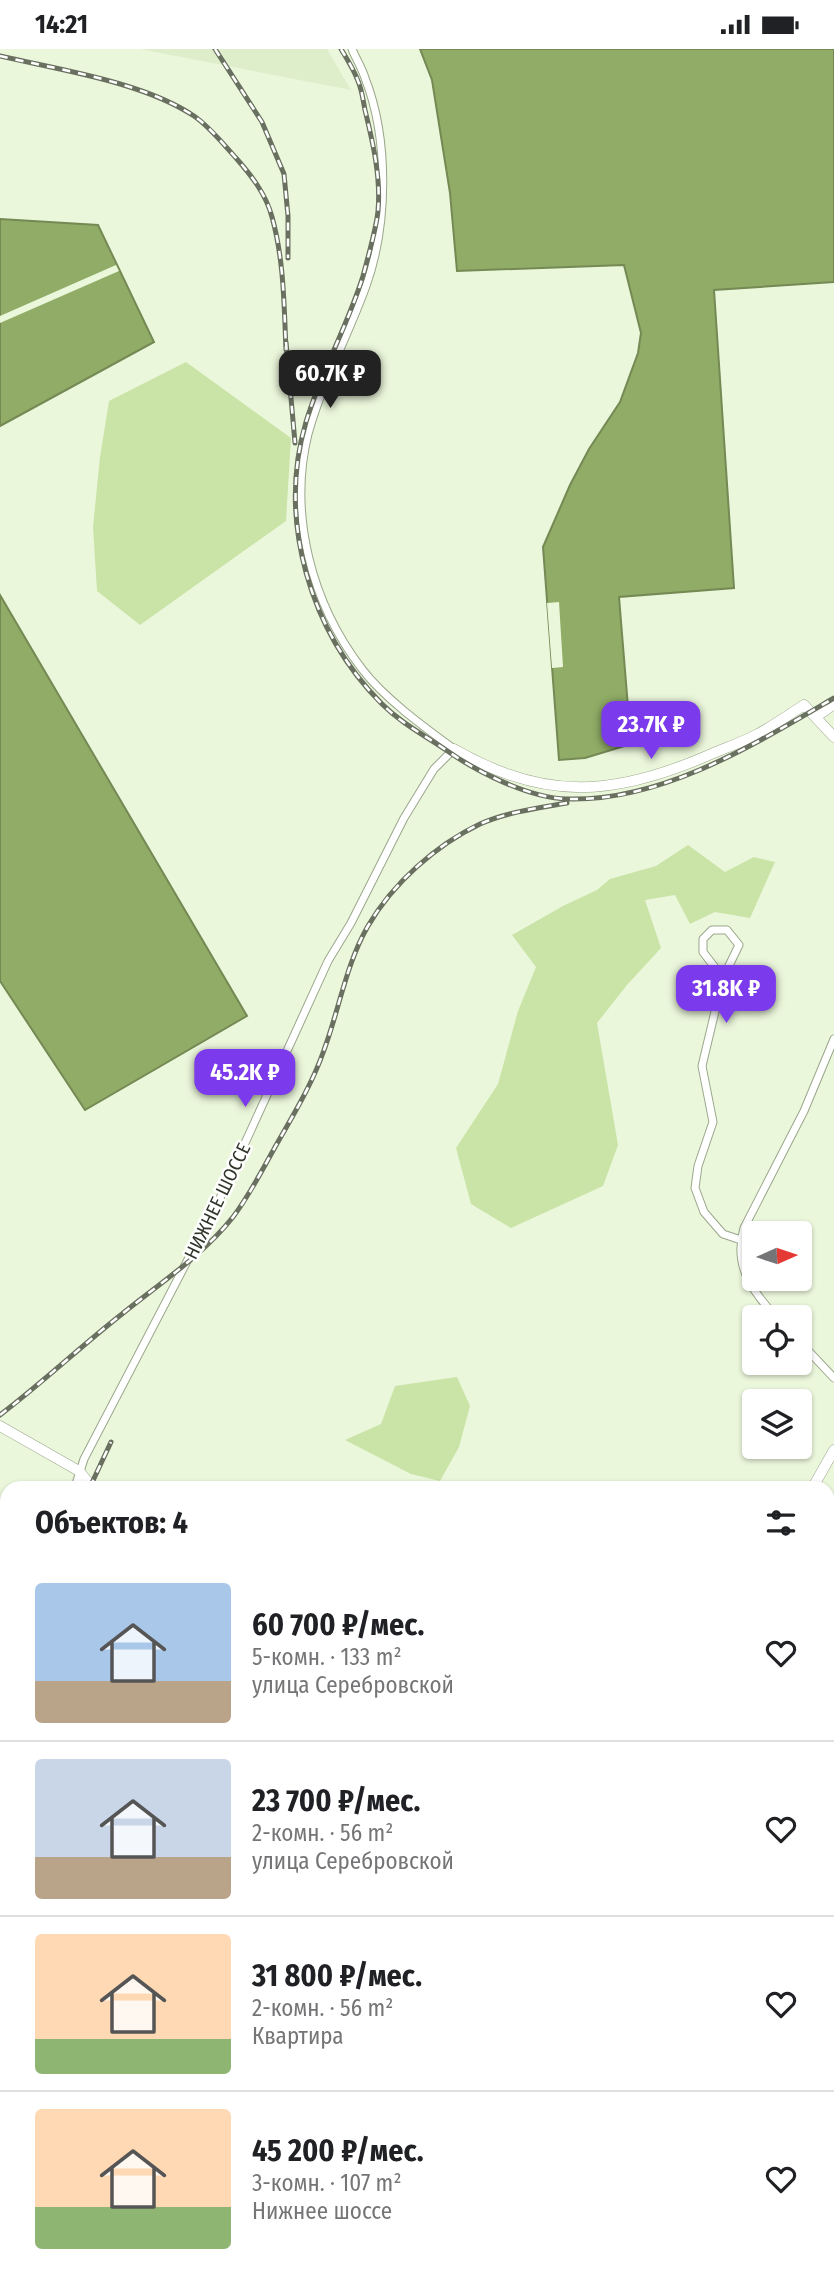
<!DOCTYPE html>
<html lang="ru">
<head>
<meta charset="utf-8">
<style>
	:root { --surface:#fff; --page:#f6f6f6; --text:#202124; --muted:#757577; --line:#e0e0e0; --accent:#7c3aed }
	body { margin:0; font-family:"Fira Sans Condensed",sans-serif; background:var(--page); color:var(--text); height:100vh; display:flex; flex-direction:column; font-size:26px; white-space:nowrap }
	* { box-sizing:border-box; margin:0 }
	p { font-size:23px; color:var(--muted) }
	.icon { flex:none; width:38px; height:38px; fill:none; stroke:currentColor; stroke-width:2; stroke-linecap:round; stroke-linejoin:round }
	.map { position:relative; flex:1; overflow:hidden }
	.panel { position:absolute; left:0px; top:1432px; width:835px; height:800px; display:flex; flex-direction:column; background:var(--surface); border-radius:21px 21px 0 0; box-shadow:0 2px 5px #0004 }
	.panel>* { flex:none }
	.needle { width:46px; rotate:87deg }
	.controls { position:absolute; left:742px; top:1172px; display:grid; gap:14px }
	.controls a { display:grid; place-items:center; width:70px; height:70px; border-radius:7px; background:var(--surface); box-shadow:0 2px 5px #0004; font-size:35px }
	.price { position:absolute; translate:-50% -60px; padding:0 16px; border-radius:14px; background:var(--accent); color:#fff; font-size:23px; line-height:46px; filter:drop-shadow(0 2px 4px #0008) }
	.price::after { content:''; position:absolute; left:50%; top:42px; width:21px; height:16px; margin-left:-10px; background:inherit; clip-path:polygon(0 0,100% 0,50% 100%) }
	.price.current { background:#222; color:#fff }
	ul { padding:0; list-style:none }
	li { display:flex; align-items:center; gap:21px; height:175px; padding:0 35px }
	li+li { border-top:2px solid var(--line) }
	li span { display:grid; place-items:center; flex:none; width:196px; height:140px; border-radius:7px; color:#555 }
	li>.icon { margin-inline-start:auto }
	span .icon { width:84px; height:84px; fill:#fffc; stroke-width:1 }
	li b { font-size:30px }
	h2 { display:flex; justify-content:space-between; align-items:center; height:84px; padding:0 35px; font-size:30px }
	.status { display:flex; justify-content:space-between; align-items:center; height:49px; padding:0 35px; background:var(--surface); direction:ltr }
	.status svg { height:19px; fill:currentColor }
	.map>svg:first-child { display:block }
	.built { fill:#deeecb }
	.green { fill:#cae3a7 }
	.water { fill:#90ac66; stroke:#748954; stroke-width:2 }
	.pier { fill:#ebf7db }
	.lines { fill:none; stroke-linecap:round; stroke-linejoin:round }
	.street-casing { stroke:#9aa68b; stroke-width:9 }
	.secondary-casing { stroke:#9aa68b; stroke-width:11 }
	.street { stroke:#fff; stroke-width:7 }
	.secondary { stroke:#fff; stroke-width:10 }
	.rail-casing { stroke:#697060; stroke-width:5 }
	.rail { stroke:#fff; stroke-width:2.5; stroke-dasharray:8; stroke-linecap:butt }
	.labels { text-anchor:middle; stroke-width:5; stroke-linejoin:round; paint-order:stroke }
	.street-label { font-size:19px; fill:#31362b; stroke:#fff }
</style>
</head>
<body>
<div class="status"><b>14:21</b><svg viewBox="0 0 49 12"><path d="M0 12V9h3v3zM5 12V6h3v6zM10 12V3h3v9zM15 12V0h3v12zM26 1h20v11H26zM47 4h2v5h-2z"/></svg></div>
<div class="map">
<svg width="834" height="2230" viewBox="0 0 834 2230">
	<rect width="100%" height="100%" fill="#ebf7db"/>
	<path class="built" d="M 140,0 L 327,0 L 351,41 Z
		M 7,1888 L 7,2224 L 251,2224 L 257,2230 L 0,2230 L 0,1889 Z
		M 834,2107 L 834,2216 L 828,2218 L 828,2109 Z"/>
	<path class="green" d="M 186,313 L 291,389 L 286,472 L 140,576 L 97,542 L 93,478 L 100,408 L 109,352 Z
		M 688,796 L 725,823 L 754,808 L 775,813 L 750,869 L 715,863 L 690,875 L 675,846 L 645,851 L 661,899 L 627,936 L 597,974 L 618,1096 L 603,1137 L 511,1179 L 471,1155 L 456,1099 L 498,1035 L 518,962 L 536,918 L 512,886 L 563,857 L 597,841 L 610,830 L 656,817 Z
		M 457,1328 L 470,1357 L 459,1398 L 440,1432 L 411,1425 L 345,1391 L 381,1375 L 395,1337 Z
		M 828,1511 L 834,1526 L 834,1861 L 828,1859 Z
		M 290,2224 L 475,2224 L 471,2230 L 290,2230 L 292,2226 Z"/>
	<path class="water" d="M 420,0 L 834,0 L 834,233 L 714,241 L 734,539 L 619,548 L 631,695 L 585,709 L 559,711 L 543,498 L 570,436 L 589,400 L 620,353 L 638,304 L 641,284 L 624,216 L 457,222 L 450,144 L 432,31 Z
		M 0,170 L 98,176 L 154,293 L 0,377 Z
		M 0,546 L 247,967 L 85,1061 L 0,932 Z"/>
	<path class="pier" d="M 116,216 L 119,222 L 0,274 L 0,267 Z
		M 559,553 L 563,618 L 552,619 L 547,554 Z"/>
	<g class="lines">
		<g class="street-casing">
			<path id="street" d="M 723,929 L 703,903 L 703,890 L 712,881 L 727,881 L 739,896 L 723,929 L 702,1017 L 713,1073 L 698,1117 L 695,1139 L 704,1163 L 723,1185 L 741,1191
				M 777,1269 C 752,1242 733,1217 744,1179 L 804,1062 L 834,990
				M 800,1293 L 834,1329
				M 75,1438 L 84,1410 L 220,1149 L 328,912 L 351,874 L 404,769 L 434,720 L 454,700 C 424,678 384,649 362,620 C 312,555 288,466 308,385 C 322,334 348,287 366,237 C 388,176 389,90 365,29 C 362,19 356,10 352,0
				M 0,1615 L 7,1601
				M 828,2097 L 834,2096
				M 434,2224 L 435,2230"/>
		</g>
		<g class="secondary-casing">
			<path id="secondary" d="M 816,668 L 834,655
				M 454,700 C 545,753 615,747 709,706 C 725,699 743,693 758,685 C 774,676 789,666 804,656 L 834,688
				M 0,1377 L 79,1422 L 92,1438
				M 813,1438 L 834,1401
				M 828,1486 L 834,1501
				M 828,1889 L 834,1891
				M 689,2224 L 690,2230"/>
		</g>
		<use href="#street" class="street"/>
		<use href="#secondary" class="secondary"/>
		<g class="rail-casing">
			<path id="rail" d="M 215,0 L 262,73 L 284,125 L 288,167 L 288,209
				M 341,0 C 347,10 354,21 358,32 C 362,41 363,51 365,61 C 373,94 381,128 378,162 C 376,181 368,208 363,227 C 348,276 321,323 306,373 C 277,471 310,583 382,655 C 401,674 424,686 446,701 C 477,723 529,749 567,750 C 662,753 755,695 834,649
				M 0,7 C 60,21 143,33 194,67 C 210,78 223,95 236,109 C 251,126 266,145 272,168 C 284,211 284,256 286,301
				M 286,293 L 295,394
				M 0,1366 C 42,1334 80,1298 122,1265 C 159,1235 203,1206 233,1168 C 249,1147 261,1123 274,1100 C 292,1068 312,1036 324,1001 C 339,961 346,915 368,877 C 393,834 436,796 480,775 C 507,763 538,759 567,754
				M 90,1438 L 111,1393
				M 0,1629 L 7,1614"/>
		</g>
		<use href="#rail" class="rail"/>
	</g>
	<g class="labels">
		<g class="street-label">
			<text transform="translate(217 1152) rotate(-64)" y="7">НИЖНЕЕ ШОССЕ</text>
		</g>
	</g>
</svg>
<div class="controls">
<a><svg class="needle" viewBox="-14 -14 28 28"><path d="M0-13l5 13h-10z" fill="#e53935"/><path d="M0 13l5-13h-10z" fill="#757577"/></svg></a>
<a><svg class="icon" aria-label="locate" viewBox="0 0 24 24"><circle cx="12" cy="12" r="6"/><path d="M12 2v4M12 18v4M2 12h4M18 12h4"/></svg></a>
<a><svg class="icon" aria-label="layers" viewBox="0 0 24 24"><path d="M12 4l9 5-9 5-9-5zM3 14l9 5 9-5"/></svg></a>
</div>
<b class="price current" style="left:330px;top:361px">60.7K ₽</b>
<b class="price" style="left:651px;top:712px">23.7K ₽</b>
<b class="price" style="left:726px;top:976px">31.8K ₽</b>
<b class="price" style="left:245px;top:1060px">45.2K ₽</b>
<section class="panel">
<h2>Объектов: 4<svg class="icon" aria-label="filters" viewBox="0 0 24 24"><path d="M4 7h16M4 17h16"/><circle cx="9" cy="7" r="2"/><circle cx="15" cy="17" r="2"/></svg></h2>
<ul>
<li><span style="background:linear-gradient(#a9c7e8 70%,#b9a48a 0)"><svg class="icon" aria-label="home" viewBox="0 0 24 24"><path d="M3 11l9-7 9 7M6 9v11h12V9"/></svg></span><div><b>60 700 ₽/мес.</b><p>5-комн. · 133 m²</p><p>улица Серебровской</p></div><svg class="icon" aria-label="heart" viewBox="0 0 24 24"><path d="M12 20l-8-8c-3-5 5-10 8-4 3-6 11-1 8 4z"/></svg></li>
<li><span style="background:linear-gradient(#c9d6e8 70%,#b9a48a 0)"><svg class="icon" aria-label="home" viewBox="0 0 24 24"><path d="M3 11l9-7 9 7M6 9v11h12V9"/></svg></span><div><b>23 700 ₽/мес.</b><p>2-комн. · 56 m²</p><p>улица Серебровской</p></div><svg class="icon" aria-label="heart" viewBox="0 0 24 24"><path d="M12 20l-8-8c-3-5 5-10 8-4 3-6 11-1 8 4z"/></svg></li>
<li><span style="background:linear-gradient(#ffd9b3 75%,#8fb573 0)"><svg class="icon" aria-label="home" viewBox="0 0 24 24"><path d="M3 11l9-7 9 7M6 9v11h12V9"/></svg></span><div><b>31 800 ₽/мес.</b><p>2-комн. · 56 m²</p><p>Квартира</p></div><svg class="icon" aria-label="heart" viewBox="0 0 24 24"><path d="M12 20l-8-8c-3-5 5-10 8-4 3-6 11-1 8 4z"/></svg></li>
<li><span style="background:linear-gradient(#ffd9b3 70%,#8fb573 0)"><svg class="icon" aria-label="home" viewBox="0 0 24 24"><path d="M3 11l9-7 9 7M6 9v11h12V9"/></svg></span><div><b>45 200 ₽/мес.</b><p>3-комн. · 107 m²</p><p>Нижнее шоссе</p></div><svg class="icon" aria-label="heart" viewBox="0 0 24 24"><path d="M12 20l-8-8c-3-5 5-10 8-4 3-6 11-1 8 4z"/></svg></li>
</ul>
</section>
</div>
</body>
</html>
